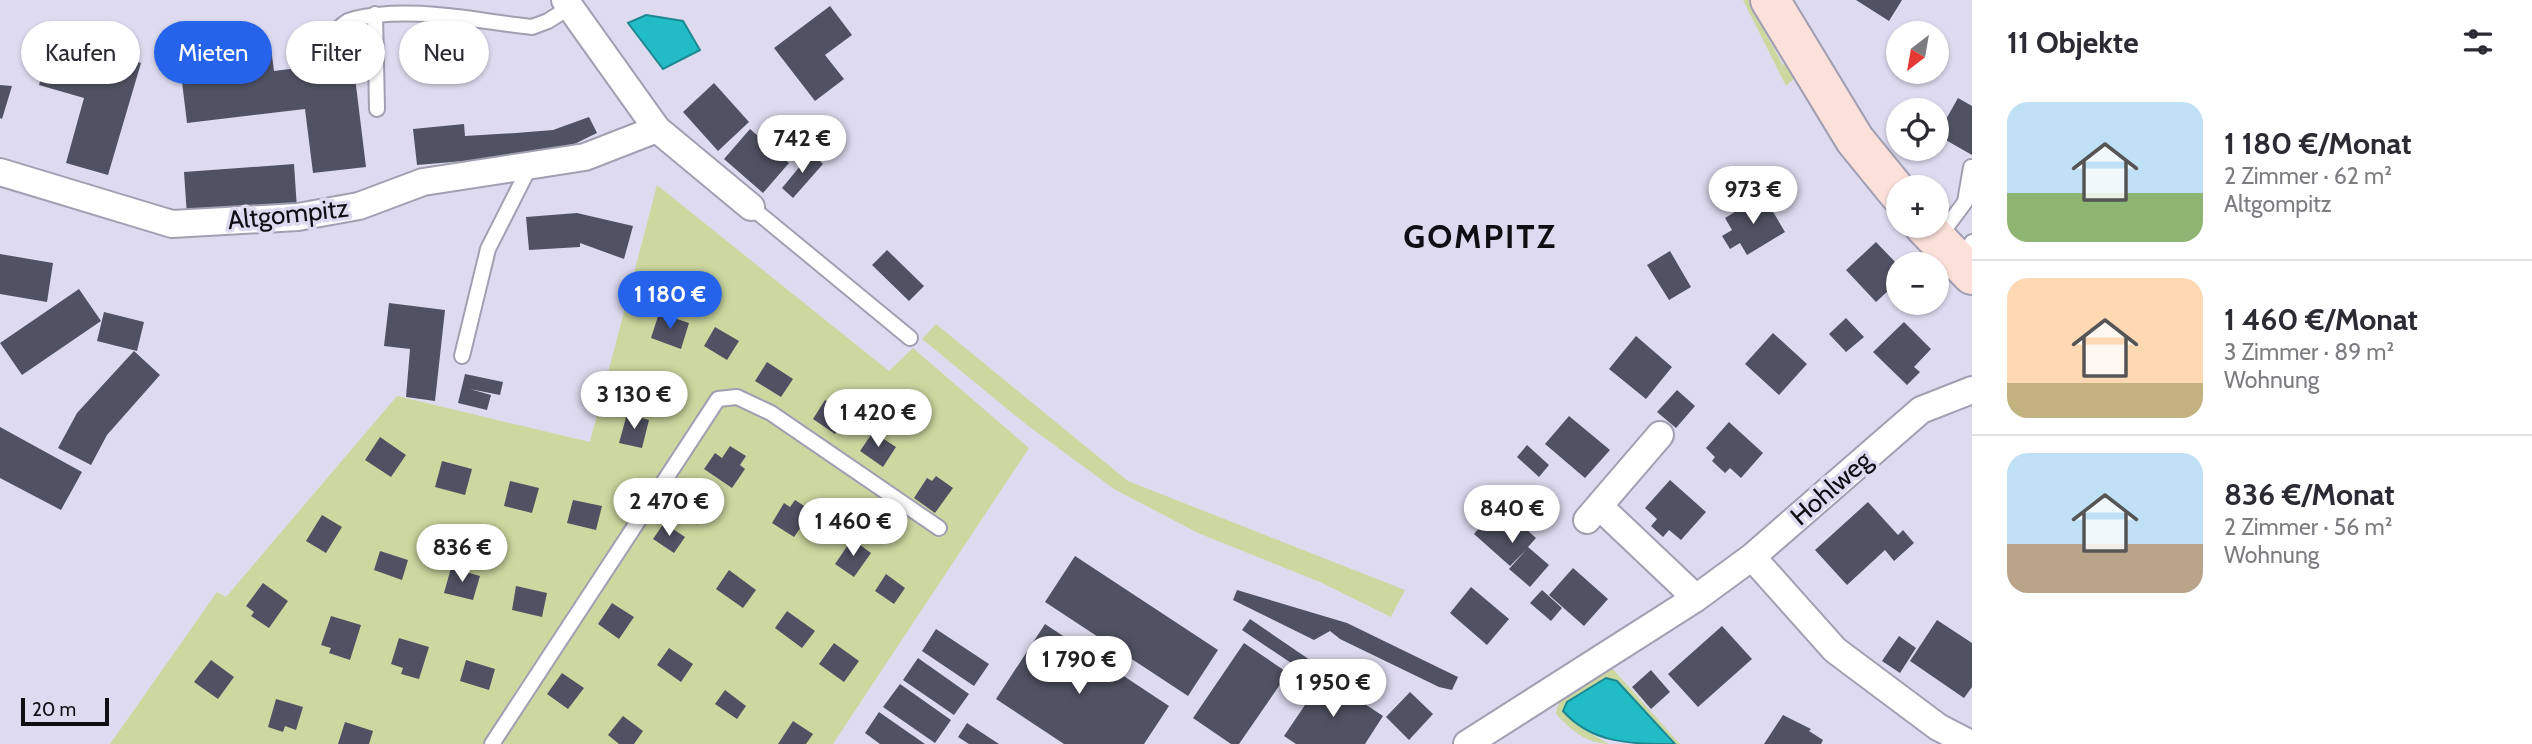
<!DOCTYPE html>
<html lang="de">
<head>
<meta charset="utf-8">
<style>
	:root { --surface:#fff; --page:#f2f2f3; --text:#2b2b33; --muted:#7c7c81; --line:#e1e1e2; --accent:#2563eb }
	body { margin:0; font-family:Cabin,sans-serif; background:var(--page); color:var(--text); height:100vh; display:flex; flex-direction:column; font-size:26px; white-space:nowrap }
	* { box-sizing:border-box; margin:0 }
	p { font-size:23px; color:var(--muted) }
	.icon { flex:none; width:38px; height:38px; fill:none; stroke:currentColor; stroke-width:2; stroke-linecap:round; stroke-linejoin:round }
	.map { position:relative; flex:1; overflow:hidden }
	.details { display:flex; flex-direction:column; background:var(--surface); width:560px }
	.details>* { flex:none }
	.top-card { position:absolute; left:21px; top:21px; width:665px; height:63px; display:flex; gap:14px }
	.needle { width:46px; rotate:211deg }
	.tools { position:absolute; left:1886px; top:21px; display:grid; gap:14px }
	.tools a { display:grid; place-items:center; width:63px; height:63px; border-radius:50%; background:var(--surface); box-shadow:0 2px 5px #0004; font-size:35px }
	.scale { position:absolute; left:21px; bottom:18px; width:88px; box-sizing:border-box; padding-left:7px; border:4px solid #0f0e15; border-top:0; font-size:19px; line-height:24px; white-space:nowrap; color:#0f0e15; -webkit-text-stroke:5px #dedbf0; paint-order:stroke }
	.price { position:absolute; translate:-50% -60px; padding:0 16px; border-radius:24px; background:#fff; color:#222; font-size:23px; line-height:46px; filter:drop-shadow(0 2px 4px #0008) }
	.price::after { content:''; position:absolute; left:50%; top:42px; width:21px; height:16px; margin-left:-10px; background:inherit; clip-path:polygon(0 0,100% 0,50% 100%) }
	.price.current { background:var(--accent); color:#fff }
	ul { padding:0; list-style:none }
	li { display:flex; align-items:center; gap:21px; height:175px; padding:0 35px }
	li+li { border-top:2px solid var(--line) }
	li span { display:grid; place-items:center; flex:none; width:196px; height:140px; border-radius:21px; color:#555 }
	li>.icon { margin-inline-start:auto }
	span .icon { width:84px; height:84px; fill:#fffc; stroke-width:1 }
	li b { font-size:30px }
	h2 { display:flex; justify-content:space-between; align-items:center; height:84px; padding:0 35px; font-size:30px }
	.tag { padding:0 24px; border-radius:32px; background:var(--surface); box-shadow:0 2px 5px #0004; font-size:24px; line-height:63px }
	.tag.current { background:var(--accent); color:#fff }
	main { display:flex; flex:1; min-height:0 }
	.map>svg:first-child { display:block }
	.green { fill:#cdd8a0 }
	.water { fill:#22bcc7; stroke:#1c8892; stroke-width:2 }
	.building { fill:#505263 }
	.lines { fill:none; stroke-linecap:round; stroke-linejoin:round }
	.lane-casing { stroke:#a19fb2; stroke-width:18 }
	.street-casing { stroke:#a19fb2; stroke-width:30 }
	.secondary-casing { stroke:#a19fb2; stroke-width:42 }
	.lane { stroke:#fff; stroke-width:14 }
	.street { stroke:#fff; stroke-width:26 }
	.secondary { stroke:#fce0da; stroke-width:38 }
	.labels { text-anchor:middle; stroke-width:7; stroke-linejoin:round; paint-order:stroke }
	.street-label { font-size:26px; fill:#0f0e15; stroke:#dedbf0 }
	.district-label { font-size:33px; font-weight:bold; letter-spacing:2px; fill:#0f0e15; stroke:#dedbf0 }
</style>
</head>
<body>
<main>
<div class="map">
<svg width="1972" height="744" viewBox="0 0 1972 744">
	<rect width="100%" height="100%" fill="#dedbf0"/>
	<path class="green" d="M 1743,0 L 1756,0 L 1764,16 L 1760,23 L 1783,65 L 1788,62 L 1797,76 L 1786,86 Z
		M 657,185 L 889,371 L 913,348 L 1029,448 L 833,744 L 110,744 L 217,592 L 226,597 L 397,396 L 590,442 Z
		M 936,324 L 1128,481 L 1405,590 L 1391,617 L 1320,582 L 1198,533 L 1114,489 L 1027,425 L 922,339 Z
		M 1611,667 L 1680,744 L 1675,744 L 1617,681 L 1607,678 L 1567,702 L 1585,730 L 1609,744 C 1587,744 1571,730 1556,714 C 1558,689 1591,679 1611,667 Z"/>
	<path class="water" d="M 646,15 L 683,21 L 700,50 L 663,69 L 628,23 Z
		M 1606,678 L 1617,681 L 1675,744 C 1632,744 1592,744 1563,711 L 1567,702 Z"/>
	<path class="building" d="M 1856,0 L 1902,0 L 1889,21 Z
		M 830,6 L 852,35 L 825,55 L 844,79 L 815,101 L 774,48 Z
		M 52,37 L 141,63 L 108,175 L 66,163 L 84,98 L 39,85 Z
		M 271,48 L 274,71 L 353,61 L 366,167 L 313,173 L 305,109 L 187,123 L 182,82 L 243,74 L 240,51 Z
		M 714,83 L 749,122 L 718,151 L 683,112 Z
		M 0,85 L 12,86 L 2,119 L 0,118 Z
		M 1958,98 L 1972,106 L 1972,155 L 1937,135 Z
		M 589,117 L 597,133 L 556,153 L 417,165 L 413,129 L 464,124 L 465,136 L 516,133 L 553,130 Z
		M 750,129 L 789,163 L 763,193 L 724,159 Z
		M 811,153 L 823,164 L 793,198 L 782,188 Z
		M 294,164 L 297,209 L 187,216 L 184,172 Z
		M 1763,195 L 1785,232 L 1747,255 L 1740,243 L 1730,249 L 1722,236 L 1732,230 L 1725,218 Z
		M 577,213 L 633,226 L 624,259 L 580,243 L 580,247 L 529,250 L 526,217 Z
		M 1876,242 L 1899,266 L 1899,281 L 1876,302 L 1846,270 Z
		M 887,250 L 924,286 L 909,301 L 872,265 Z
		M 1670,251 L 1691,287 L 1669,300 L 1647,265 Z
		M 0,254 L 53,263 L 47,302 L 0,294 Z
		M 79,289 L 101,321 L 22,375 L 0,343 Z
		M 389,303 L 445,310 L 435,401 L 406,397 L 410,349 L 384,346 Z
		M 104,312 L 144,322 L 137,351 L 97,341 Z
		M 659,313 L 689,323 L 681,349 L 651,338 Z
		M 1846,318 L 1864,337 L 1846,352 L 1829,334 Z
		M 1904,322 L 1931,349 L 1914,367 L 1920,372 L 1907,385 L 1873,352 Z
		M 715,327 L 739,341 L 727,360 L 704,346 Z
		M 1773,333 L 1807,364 L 1779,395 L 1745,364 Z
		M 1636,336 L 1672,367 L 1646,399 L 1609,369 Z
		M 134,351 L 160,375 L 107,435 L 91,465 L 58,448 L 77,413 Z
		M 767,362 L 793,379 L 781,397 L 755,381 Z
		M 465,374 L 503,382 L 500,395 L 470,389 L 491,395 L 487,410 L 458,403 Z
		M 1677,390 L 1695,406 L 1676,428 L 1657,412 Z
		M 825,400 L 847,415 L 835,434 L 813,419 Z
		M 627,414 L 649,420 L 642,448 L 619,443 Z
		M 1569,416 L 1610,450 L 1585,478 L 1545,444 Z
		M 1729,422 L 1763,453 L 1741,478 L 1730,468 L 1725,473 L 1712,461 L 1715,457 L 1706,448 Z
		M 0,427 L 82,472 L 61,510 L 0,478 Z
		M 873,432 L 896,447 L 883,467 L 860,451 Z
		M 380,437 L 406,455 L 391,477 L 365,460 Z
		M 1527,445 L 1549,465 L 1539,477 L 1517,457 Z
		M 730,446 L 746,456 L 740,465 L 745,469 L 732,488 L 704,469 L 715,453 L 722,458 Z
		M 442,461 L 472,469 L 465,495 L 435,487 Z
		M 936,476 L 953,488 L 935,513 L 914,498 L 927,478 L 932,481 Z
		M 1670,480 L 1706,512 L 1681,540 L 1669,530 L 1663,537 L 1651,526 L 1657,519 L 1645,508 Z
		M 510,481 L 539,488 L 532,513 L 504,506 Z
		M 573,500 L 602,506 L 596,530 L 567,523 Z
		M 795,500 L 812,511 L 794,537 L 772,523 L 784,503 L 790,507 Z
		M 1868,502 L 1898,535 L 1903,530 L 1914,543 L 1894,561 L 1885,550 L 1847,585 L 1815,550 Z
		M 1499,505 L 1536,538 L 1528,547 L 1549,565 L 1530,587 L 1509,569 L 1526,550 L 1510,566 L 1474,534 Z
		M 322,515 L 342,527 L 326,553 L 306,541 Z
		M 664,523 L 685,537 L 674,553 L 653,539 Z
		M 852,539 L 871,553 L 854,577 L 835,564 Z
		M 380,551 L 408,560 L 402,580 L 374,570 Z
		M 1075,556 L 1218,650 L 1188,696 L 1045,602 Z
		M 451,568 L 480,576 L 473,600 L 444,593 Z
		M 1573,568 L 1608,599 L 1584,626 L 1549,595 Z
		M 729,570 L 756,590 L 743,608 L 716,589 Z
		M 886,574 L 905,588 L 894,604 L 875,591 Z
		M 263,583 L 288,601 L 269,628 L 251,616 L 254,612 L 246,606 Z
		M 516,586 L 547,593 L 542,617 L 512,610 Z
		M 1471,587 L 1509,619 L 1487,645 L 1450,613 Z
		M 1237,590 L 1347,623 L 1458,677 L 1452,690 L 1439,687 L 1340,639 L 1330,631 L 1314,640 L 1233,600 Z
		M 1542,590 L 1562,608 L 1551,621 L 1530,603 Z
		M 612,603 L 634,617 L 619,639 L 598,624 Z
		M 787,611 L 815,631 L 802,648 L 775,628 Z
		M 331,616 L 361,625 L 350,660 L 329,653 L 331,648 L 321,645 Z
		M 1250,619 L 1310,660 L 1303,671 L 1242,630 Z
		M 1937,620 L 1972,643 L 1972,687 L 1964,698 L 1910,661 Z
		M 1045,624 L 1169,706 L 1144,744 L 1064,744 L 996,699 Z
		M 1722,626 L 1752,659 L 1698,707 L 1668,674 Z
		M 936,629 L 989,664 L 974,686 L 922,651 Z
		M 1899,636 L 1916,648 L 1900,673 L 1882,661 Z
		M 399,638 L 429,647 L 419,679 L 401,674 L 403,668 L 391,664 Z
		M 834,643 L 859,661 L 844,682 L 819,664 Z
		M 1244,643 L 1288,673 L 1239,744 L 1231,744 L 1193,718 Z
		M 669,648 L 693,664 L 681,682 L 657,665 Z
		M 918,658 L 969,694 L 954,715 L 903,680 Z
		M 211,660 L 234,677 L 218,699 L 194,682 Z
		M 466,660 L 495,669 L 489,690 L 460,681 Z
		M 1651,670 L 1670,692 L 1651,709 L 1632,687 Z
		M 562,673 L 584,688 L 568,709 L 547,694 Z
		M 1324,677 L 1383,716 L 1365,744 L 1296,744 L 1284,736 Z
		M 900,684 L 951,720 L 935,743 L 883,707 Z
		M 725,690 L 746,706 L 737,719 L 715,704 Z
		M 1410,692 L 1433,714 L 1409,740 L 1386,717 Z
		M 276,699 L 303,707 L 296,730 L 285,726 L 283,732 L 268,727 Z
		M 879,712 L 925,744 L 880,744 L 865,733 Z
		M 1783,715 L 1811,729 L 1809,731 L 1823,740 L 1821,744 L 1764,744 Z
		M 623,716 L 643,731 L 634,744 L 619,744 L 608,735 Z
		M 793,721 L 813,734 L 806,744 L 778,744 Z
		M 345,722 L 373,731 L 369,744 L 338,744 Z
		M 967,723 L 999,744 L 969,744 L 958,737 Z"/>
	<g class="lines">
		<g class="lane-casing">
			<path id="lane" d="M 375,14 L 377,109
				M 306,49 C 334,44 336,23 354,19 C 410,5 475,21 532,27 L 548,21 L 570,7
				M 751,207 L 910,338
				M 1939,237 L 1965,202 L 1971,167
				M 1960,262 L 1972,242
				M 462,356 L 488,249 L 530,166
				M 492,744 L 718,399 L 737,397 L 771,413 L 939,528"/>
		</g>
		<g class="street-casing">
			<path id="street" d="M 565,0 L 657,129 L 751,207
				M 0,172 L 172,224 L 298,217 L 359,206 L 423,182 L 585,157 L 657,129
				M 1599,506 L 1660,435
				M 1587,520 L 1599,506 L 1696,598
				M 1752,557 L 1835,650 L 1938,727 L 1971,744
				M 1467,744 L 1696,598 L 1752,557 L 1921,410 L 1972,390"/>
		</g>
		<g class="secondary-casing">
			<path id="secondary" d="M 1770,0 L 1855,140 L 1899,194
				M 1924,226 L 1972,275"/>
		</g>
		<use href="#lane" class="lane"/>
		<use href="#street" class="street"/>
		<use href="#secondary" class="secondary"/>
	</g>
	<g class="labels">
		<g class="street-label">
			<text transform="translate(288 214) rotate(-6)" y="9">Altgompitz</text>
			<text transform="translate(1831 488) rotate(-41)" y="9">Hohlweg</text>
		</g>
		<g class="district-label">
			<text x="1480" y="248">GOMPITZ</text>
		</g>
	</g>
</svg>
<div class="tools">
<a><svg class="needle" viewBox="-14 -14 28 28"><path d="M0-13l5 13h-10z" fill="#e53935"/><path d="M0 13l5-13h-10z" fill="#7c7c81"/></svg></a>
<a><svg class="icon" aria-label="locate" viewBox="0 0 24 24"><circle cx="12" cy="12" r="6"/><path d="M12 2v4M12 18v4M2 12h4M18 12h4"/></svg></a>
<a>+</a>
<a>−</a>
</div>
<div class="scale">20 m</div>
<b class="price" style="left:802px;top:175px">742 €</b>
<b class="price" style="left:1753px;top:226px">973 €</b>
<b class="price current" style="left:670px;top:331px">1 180 €</b>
<b class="price" style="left:634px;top:431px">3 130 €</b>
<b class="price" style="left:878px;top:449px">1 420 €</b>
<b class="price" style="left:669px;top:538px">2 470 €</b>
<b class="price" style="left:1512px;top:545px">840 €</b>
<b class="price" style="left:853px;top:558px">1 460 €</b>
<b class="price" style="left:462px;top:584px">836 €</b>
<b class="price" style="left:1079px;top:696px">1 790 €</b>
<b class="price" style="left:1333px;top:719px">1 950 €</b>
<div class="top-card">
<a class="tag">Kaufen</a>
<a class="tag current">Mieten</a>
<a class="tag">Filter</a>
<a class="tag">Neu</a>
</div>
</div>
<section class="details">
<h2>11 Objekte<svg class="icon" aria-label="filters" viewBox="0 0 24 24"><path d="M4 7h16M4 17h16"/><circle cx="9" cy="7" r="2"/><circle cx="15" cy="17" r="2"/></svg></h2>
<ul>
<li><span style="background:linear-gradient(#bfe0f5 65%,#8fb573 0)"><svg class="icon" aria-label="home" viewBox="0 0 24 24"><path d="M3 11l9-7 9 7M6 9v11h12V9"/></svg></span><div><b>1 180 €/Monat</b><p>2 Zimmer · 62 m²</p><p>Altgompitz</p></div></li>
<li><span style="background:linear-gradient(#ffd9b3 75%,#c2b280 0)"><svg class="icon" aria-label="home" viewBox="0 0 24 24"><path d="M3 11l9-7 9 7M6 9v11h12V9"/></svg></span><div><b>1 460 €/Monat</b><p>3 Zimmer · 89 m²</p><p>Wohnung</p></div></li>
<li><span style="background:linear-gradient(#bfe0f5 65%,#b9a48a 0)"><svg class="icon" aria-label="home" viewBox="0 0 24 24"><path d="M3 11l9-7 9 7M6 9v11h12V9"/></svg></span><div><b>836 €/Monat</b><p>2 Zimmer · 56 m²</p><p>Wohnung</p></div></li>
</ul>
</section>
</main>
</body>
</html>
